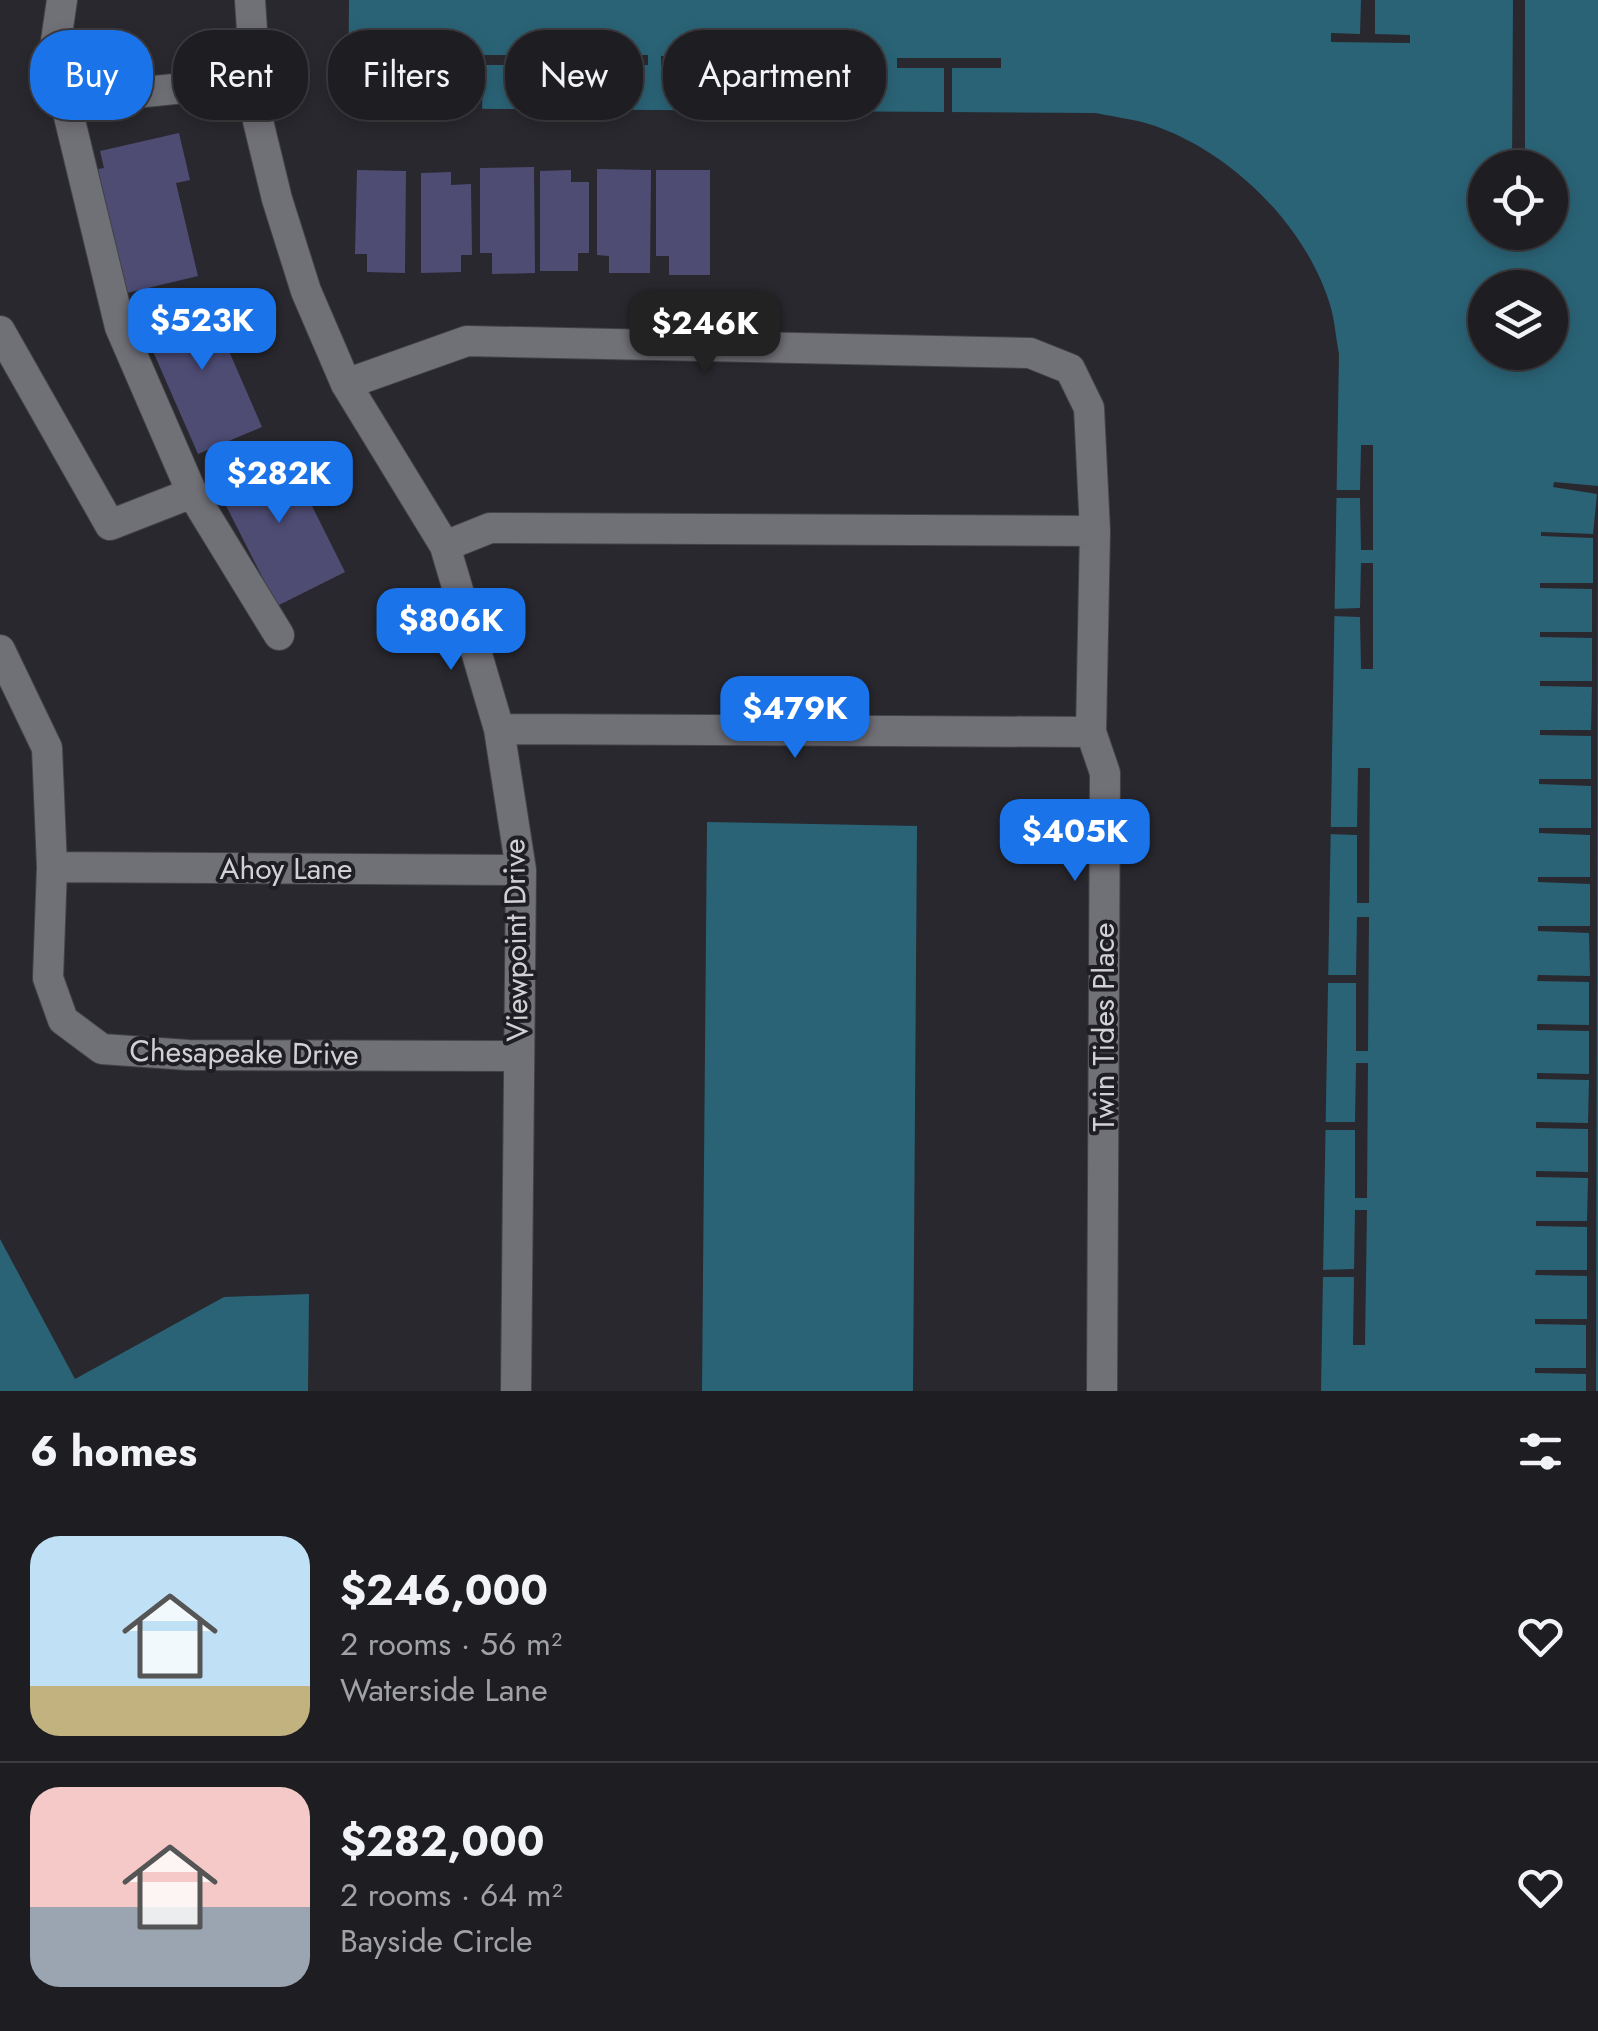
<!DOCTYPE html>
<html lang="en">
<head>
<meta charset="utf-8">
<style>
	:root { --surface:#1e1e22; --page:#2b2b2f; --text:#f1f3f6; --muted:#a1a2a5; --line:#3c3c40; --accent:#1a73e8 }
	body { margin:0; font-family:Jost,sans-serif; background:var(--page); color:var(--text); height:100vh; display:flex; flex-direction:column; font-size:38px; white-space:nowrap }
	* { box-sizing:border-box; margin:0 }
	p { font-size:32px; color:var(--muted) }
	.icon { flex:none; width:55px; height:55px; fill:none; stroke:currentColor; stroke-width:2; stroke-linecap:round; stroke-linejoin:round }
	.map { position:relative; height:1391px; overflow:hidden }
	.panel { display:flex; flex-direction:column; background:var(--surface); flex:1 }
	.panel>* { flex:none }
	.guide { position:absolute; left:30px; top:30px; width:1000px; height:90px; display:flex; gap:20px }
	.controls { position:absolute; left:1468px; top:150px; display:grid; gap:20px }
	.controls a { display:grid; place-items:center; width:100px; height:100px; border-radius:50%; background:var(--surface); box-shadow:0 5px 15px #0003,0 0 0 2px var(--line); font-size:50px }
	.price { position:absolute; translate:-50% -85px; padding:0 22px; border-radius:20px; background:var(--accent); color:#fff; font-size:32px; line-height:65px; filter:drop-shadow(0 2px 5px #0008) }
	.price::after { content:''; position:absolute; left:50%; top:60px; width:30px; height:22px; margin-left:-15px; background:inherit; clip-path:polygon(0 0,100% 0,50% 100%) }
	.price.active { background:#222; color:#fff }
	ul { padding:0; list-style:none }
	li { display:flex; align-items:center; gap:30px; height:250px; padding:0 30px }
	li+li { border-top:2px solid var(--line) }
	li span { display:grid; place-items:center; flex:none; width:280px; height:200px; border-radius:30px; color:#555 }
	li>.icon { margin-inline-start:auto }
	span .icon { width:120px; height:120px; fill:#fffc; stroke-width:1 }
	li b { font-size:42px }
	h2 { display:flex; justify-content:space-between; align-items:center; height:120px; padding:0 30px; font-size:42px }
	.pill { padding:0 35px; border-radius:40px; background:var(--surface); box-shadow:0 5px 15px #0003,0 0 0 2px var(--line); font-size:35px; line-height:90px }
	.pill.active { background:var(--accent); color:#fff }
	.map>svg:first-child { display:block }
	.water { fill:#2a6376; fill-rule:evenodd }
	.pier { fill:#28282e }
	.building { fill:#4f4c74 }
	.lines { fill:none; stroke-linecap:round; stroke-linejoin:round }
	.minor-casing { stroke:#434347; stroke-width:32 }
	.minor { stroke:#707077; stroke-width:30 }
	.labels { text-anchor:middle; stroke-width:8; stroke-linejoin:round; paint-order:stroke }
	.street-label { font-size:30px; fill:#d1d1d4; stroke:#1f1e24 }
</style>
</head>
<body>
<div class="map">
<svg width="1598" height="1391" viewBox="0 0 1598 1391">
	<rect width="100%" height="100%" fill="#28282e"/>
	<path class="water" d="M 349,0 L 1598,0 L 1598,1391 L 1321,1391 L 1339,354 C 1336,339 1335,323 1331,308 C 1309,231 1238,158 1163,129 C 1143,120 1118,118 1096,113 L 348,108 ZM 1485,168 L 1550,168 L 1550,232 L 1485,232 ZM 1485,288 L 1550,288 L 1550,352 L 1485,352 Z
		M 707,822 L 917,826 L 913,1391 L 702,1391 Z
		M 0,1239 L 75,1379 L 224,1297 L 309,1294 L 308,1391 L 0,1391 Z"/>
	<path class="pier" d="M 1361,0 L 1375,0 L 1375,34 L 1410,35 L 1410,43 L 1331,42 L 1331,33 L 1360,34 Z
		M 1513,0 L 1525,0 L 1525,167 L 1512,167 Z
		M 427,55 L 532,55 L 532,65 L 483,65 L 482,114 L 476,114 L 476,65 L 427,65 Z
		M 543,55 L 648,55 L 648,65 L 599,65 L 598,115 L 593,115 L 593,65 L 543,65 Z
		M 661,56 L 765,56 L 765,66 L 717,66 L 716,116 L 710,115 L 710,66 L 661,66 Z
		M 779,56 L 883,56 L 883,67 L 834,67 L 834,116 L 828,116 L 828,67 L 779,67 Z
		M 897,58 L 1001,58 L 1001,68 L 952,68 L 952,115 L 944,115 L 944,68 L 897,68 Z
		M 1361,445 L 1373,445 L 1373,550 L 1361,550 L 1360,498 L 1332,498 L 1332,490 L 1360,490 Z
		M 1554,482 L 1598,486 L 1596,1391 L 1586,1391 L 1586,1374 L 1535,1373 L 1535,1368 L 1586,1368 L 1586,1325 L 1535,1324 L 1535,1319 L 1587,1319 L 1587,1276 L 1535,1275 L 1536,1270 L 1587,1270 L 1587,1227 L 1536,1226 L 1536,1221 L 1587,1221 L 1588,1178 L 1536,1177 L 1536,1171 L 1588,1172 L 1588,1129 L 1536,1128 L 1536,1122 L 1588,1123 L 1589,1080 L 1537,1079 L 1537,1073 L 1589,1074 L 1589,1031 L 1537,1030 L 1537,1024 L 1589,1025 L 1589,982 L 1537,981 L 1538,975 L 1590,976 L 1589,933 L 1538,931 L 1538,926 L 1590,926 L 1590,884 L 1538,882 L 1538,877 L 1590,877 L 1590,835 L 1539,833 L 1539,828 L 1591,828 L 1591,786 L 1539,784 L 1539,779 L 1591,779 L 1591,736 L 1540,735 L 1540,730 L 1591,730 L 1592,687 L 1540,686 L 1540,681 L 1592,681 L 1592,638 L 1540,637 L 1540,632 L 1592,632 L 1592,589 L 1540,588 L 1540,583 L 1593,583 L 1593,538 L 1541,536 L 1541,532 L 1593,534 L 1597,494 L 1553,487 Z
		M 1361,563 L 1373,563 L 1373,669 L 1361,669 L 1360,617 L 1330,616 L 1330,609 L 1360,608 Z
		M 1358,768 L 1370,768 L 1369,903 L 1357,903 L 1357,835 L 1326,834 L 1326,827 L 1357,827 Z
		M 1357,917 L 1369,917 L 1368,1051 L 1356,1051 L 1356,983 L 1323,983 L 1323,975 L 1356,975 Z
		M 1356,1063 L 1368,1063 L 1367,1198 L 1355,1198 L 1355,1130 L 1320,1130 L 1321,1122 L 1355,1122 Z
		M 1355,1210 L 1367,1210 L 1365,1345 L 1353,1345 L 1354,1277 L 1318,1277 L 1318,1270 L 1354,1269 Z"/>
	<path class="building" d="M 179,133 L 190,180 L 176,183 L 198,276 L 127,293 L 98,169 L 104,168 L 100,151 Z
		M 534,167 L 535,273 L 492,274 L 492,253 L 480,253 L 480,168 Z
		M 597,169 L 651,170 L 650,273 L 609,273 L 609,256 L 597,255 Z
		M 357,170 L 406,171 L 405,273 L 367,272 L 367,254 L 355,254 Z
		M 571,170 L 571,182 L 589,182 L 589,253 L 578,253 L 578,271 L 540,271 L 540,171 Z
		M 656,170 L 710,170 L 710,275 L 669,275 L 669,256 L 656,256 Z
		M 451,172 L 451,185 L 471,184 L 472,255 L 461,255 L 461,272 L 421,273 L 421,173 Z
		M 213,292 L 231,331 L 222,335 L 262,427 L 198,454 L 141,324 Z
		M 282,446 L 345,572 L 277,606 L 213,480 Z"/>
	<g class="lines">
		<g class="minor-casing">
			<path id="minor" d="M 62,0 L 56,41 L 65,100 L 120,327 L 192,493 L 279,635
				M 250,0 L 258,121 L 277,199 L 306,291 L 346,384 L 445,546 L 499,729 L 521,870 L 516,1391
				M 65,100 L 254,81
				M 0,331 L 110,525 L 192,493
				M 346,384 L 467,341 L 1030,353 L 1070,369 L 1089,408 L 1095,531 L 1091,732 L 1105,773 L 1102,1391
				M 445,546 L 490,528 L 1095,531
				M 0,650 L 47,748 L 52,867 L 48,978 L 63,1020 L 102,1049 L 188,1055 L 519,1056
				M 499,729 L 1091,732
				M 52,867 L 521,870"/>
		</g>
		<use href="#minor" class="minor"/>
	</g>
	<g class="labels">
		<g class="street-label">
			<text x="286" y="879">Ahoy Lane</text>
			<text transform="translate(516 940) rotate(-91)" y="10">Viewpoint Drive</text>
			<text transform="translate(1104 1027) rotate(-90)" y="10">Twin Tides Place</text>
			<text transform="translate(244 1053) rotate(1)" y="10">Chesapeake Drive</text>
		</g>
	</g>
</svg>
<div class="controls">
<a><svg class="icon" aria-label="locate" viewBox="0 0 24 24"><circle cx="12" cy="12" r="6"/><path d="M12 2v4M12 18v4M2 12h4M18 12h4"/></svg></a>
<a><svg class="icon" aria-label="layers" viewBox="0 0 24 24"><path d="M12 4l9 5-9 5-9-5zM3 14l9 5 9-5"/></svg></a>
</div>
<b class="price" style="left:202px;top:373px">$523K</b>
<b class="price active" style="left:705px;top:376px">$246K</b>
<b class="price" style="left:279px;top:526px">$282K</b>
<b class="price" style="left:451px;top:673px">$806K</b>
<b class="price" style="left:795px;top:761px">$479K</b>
<b class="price" style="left:1075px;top:884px">$405K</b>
<div class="guide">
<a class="pill active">Buy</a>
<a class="pill">Rent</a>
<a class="pill">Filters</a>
<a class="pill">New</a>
<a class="pill">Apartment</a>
</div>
</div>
<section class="panel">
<h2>6 homes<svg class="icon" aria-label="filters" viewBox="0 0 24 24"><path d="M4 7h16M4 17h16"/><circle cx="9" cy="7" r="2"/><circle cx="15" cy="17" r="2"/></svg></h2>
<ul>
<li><span style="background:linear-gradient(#bfe0f5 75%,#c2b280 0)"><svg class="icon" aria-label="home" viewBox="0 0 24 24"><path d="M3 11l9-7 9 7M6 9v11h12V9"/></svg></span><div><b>$246,000</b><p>2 rooms · 56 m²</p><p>Waterside Lane</p></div><svg class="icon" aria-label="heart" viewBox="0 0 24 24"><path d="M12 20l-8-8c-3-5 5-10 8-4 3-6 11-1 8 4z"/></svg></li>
<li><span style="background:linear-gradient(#f6c9c9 60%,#9aa5b1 0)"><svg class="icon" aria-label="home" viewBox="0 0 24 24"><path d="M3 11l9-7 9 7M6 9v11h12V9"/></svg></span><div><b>$282,000</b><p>2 rooms · 64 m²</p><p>Bayside Circle</p></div><svg class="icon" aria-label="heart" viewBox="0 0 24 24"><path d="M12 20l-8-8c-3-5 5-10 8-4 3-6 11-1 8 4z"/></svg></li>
</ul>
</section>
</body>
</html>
